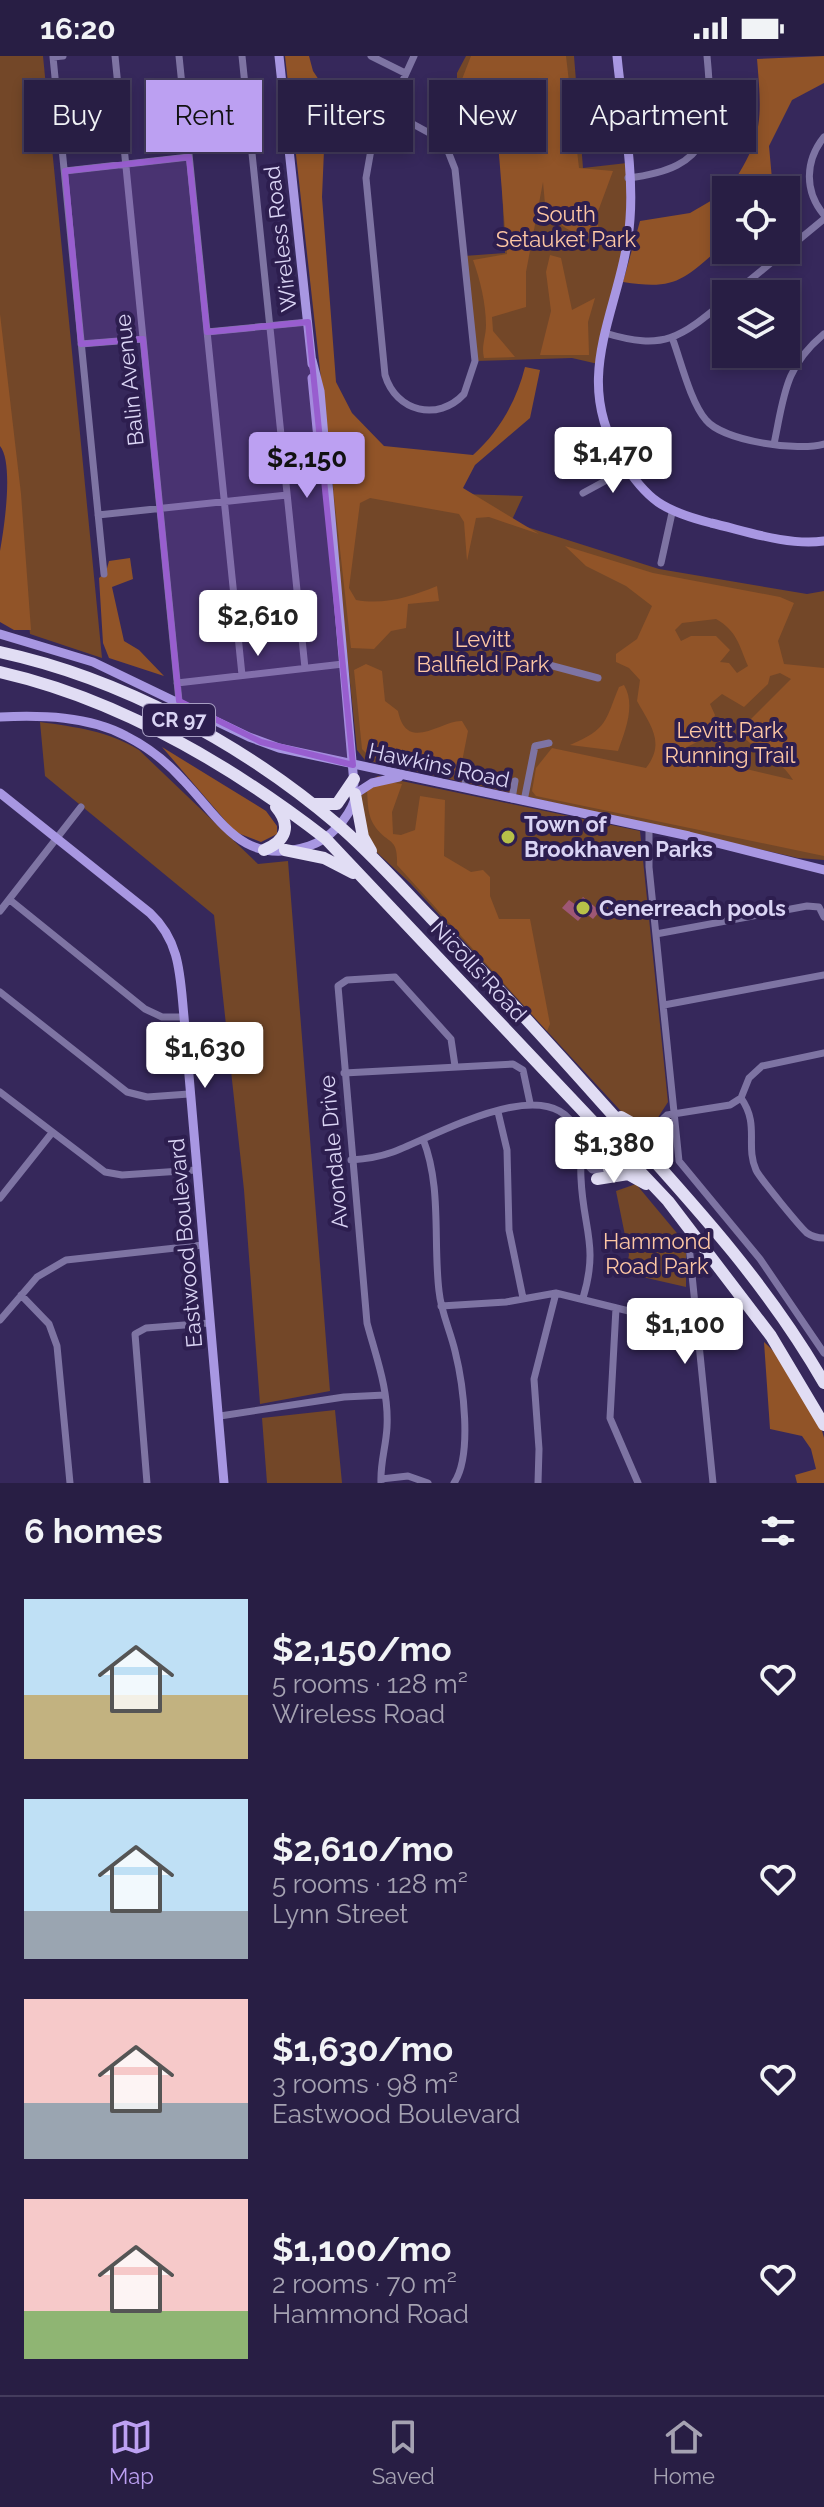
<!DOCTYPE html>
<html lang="en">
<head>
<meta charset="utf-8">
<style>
	:root { --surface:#281e44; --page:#342b4f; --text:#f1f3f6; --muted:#a5a2b2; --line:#443c5d; --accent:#bca0f2 }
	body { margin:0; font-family:Raleway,sans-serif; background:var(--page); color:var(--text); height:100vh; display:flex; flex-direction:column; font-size:30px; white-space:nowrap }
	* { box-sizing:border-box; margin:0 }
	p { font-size:26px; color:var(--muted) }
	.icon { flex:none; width:44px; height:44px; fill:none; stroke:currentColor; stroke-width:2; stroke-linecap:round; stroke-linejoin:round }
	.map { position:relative; height:1427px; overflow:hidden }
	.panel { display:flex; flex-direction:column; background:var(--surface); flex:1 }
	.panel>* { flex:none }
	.top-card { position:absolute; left:24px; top:24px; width:776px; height:72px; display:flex; gap:16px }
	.fabs { position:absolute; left:712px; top:120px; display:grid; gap:16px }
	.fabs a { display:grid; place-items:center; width:88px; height:88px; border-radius:0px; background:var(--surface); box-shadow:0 4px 12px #0003,0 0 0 2px var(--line); font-size:40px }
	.price { position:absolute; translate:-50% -68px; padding:0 18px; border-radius:8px; background:#fff; color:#222; font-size:26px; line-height:52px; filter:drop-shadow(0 2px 4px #0008) }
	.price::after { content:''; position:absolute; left:50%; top:48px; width:24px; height:18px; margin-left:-12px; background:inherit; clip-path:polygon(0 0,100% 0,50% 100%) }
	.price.selected { background:var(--accent); color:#111 }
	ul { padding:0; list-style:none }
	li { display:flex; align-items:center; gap:24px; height:200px; padding:0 24px }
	li span { display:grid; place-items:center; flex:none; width:224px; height:160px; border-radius:0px; color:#555 }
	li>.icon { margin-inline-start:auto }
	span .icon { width:96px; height:96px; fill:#fffc; stroke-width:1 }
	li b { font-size:34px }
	h2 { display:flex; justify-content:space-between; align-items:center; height:96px; padding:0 24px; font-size:34px }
	.pill { padding:0 28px; border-radius:0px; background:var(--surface); box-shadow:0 4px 12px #0003,0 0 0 2px var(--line); font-size:28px; line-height:72px }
	.pill.selected { background:var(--accent); color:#111 }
	.status { display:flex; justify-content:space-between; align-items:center; height:56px; padding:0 40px; background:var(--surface); direction:ltr }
	.status svg { height:22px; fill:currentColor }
	.dock { display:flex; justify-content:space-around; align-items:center; height:112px; border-top:2px solid var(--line); background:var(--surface); font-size:22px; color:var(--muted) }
	.dock a { display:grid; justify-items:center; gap:4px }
	.dock .selected { color:var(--accent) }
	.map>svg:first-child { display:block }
	.green { fill:#734728 }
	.forest { fill:#915428; fill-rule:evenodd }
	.water { fill:#9e5775 }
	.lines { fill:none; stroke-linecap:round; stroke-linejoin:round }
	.street { stroke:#7e74a3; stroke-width:7 }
	.secondary { stroke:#a897e2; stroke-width:9 }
	.highway { stroke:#e1ddf4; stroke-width:12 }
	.marked { fill:#985ecf; fill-opacity:0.2; stroke:#985ecf; stroke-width:6; stroke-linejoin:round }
	.poi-dot { fill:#b7c148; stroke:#2d1e4f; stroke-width:3 }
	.labels { text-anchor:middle; stroke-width:8; stroke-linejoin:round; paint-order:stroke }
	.shield { fill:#2d1e4f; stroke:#a69dc2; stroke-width:2 }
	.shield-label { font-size:20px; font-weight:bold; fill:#dad4f4 }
	.park-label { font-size:22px; fill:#fec7a4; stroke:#2d1e4f }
	.street-label { font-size:22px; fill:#dad4f4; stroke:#2d1e4f }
	.poi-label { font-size:22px; font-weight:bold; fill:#dad4f4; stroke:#2d1e4f; text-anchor:start }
</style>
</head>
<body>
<div class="status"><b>16:20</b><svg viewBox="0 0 49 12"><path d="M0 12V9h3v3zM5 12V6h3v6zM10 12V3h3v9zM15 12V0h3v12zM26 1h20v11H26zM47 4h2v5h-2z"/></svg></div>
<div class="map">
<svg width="824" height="1427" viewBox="0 0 824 1427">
	<rect width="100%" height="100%" fill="#36285b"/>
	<path class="green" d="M 0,0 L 43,0 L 102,602 L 30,578 L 0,272 Z
		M 466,0 L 574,0 L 583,112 L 627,107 L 630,162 L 598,308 L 572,302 L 475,305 L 464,200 L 505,197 L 501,109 L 495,75 L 457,38 L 457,17 Z
		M 330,434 L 523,440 L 511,466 L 659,513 L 807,538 L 824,535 L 824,804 L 798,802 L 365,704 L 357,694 Z
		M 40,666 C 76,671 108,675 139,694 L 258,808 L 288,805 L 330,1335 L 260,1348 L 244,1134 L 214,859 L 45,720 Z
		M 378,720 L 640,775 L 668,1046 L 657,1063 L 631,1066 L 410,827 L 370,790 L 359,747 L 365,728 Z
		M 636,1128 L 686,1188 L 686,1231 L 625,1217 L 629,1199 L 616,1135 Z
		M 335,1354 L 342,1427 L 267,1427 L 262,1362 Z"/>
	<path class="forest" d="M 285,0 L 309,0 L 313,15 L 327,36 L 332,58 L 324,94 L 322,141 L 336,326 L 352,357 L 384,390 L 473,399 C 499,376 517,344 525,311 L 540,314 L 530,362 L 475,409 L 463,432 L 539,478 L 489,461 L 476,462 L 467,505 L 464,466 L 459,458 L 370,442 L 360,447 L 349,532 L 356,544 C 385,549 410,541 437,530 L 439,545 L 408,548 L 406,572 L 391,575 L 374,593 L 351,592 Z
		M 471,0 L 566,0 L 579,112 L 613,115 L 597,158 L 599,178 C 580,187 562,168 546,159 L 543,126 L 526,216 L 526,251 L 492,261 L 493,275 L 515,301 L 484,302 C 481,290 486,281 486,269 C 486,248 480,223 473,204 L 507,198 L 497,74 L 459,31 Z
		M 824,0 L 824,27 L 792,44 L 769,90 L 773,134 L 728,134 C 764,82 762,63 757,3 Z
		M 726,136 L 726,187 C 684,222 679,235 623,226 L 640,165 L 690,157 Z
		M 550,199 L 561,202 L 572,254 L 595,242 L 588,266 L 589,299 L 540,299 L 551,255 L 546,216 Z
		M 0,258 L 21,438 L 31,574 L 14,574 L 0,566 C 0,543 0,517 0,495 C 4,473 14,407 0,390 Z
		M 565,490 L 653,517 L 780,541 L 794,547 L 778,585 L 784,608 L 824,612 L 824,800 L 536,740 L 532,735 L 536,712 L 552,692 L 646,712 C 666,686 650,669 637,645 L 640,624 L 629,612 L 616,606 L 616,598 L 637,583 L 652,550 L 626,530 L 586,510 ZM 716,563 C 737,575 739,589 748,610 L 737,617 L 729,607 L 720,606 L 730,594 L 716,580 L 691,580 L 681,585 L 675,574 L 682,567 ZM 780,617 L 791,623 L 738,676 C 754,694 781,703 793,724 L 721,707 L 688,705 L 683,693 L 705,682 L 715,659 L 710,648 L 722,638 L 744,651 L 768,628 L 770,620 Z
		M 130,502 L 133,523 L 112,531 L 124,585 L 139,594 L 164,620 L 109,602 L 103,587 L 99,522 L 106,516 L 109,505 Z
		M 366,608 L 382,615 L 385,645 L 398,655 C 407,698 441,664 462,665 L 468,675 L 459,721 L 369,700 L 362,693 L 354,614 Z
		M 624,629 C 636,649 625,675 618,695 L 570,689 C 608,673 605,665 619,631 Z
		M 162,691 L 266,755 L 277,770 L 277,778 L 261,786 L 235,776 Z
		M 388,726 L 402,728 L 392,756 L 393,778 L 401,779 L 415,774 L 420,740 L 445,744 L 444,800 L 471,816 L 483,814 L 490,821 L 490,840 L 499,863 L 530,863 L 550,968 L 547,975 L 397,809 C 398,781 389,789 376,772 C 367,760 368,748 367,733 Z
		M 764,1286 C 788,1308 817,1349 824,1382 C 824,1396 824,1413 824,1427 L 797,1427 L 795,1419 L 816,1413 L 811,1393 L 802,1380 L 770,1373 Z"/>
	<path class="water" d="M 583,841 L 600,855 L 593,863 L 585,857 L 578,865 L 562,852 L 569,844 L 576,849 Z"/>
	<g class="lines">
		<path class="street" d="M 63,0 L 53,1 L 104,518
			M 115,0 L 179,645
			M 179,0 L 242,619
			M 242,0 L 305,612
			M 371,0 L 405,17
			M 389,55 L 444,85 L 455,113 L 475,305 L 464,338 C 438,366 396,356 385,319 L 366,122 L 372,88 Z
			M 389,55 L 414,0
			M 824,81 C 805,105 804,135 824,159
			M 65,115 L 189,101
			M 628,122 C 713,112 714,74 707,0
			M 733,238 L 824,163
			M 207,276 L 308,266
			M 605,277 C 665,295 680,282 726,244
			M 673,284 C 681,306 691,347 706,364 C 723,385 799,396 824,388
			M 81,288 L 143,283
			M 774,388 C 784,341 784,311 824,278
			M 583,437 L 627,413
			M 98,459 L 287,439
			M 661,507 L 672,457
			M 538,606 L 598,622
			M 177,627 L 343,608
			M 464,732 L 468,714
			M 512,743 L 515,725
			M 524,745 L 535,690 L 549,687
			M 649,772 L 649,811 L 679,1105 L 760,1203 L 824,1297
			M 10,844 L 145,953 L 162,961 L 184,961
			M 0,855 L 81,751
			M 656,878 L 807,850 L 819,851 L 824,861
			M 0,936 L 127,1036 L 147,1041 L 189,1038
			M 664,949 L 824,919
			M 344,1017 L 513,1008 L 523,1014 L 530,1047
			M 0,1036 L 105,1116 L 122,1119 L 196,1114
			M 741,1042 C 760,1069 745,1089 756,1114 C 759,1121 800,1171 807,1177 C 813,1181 817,1182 824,1182
			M 498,1056 L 507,1094 L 509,1174 L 523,1242
			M 423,1083 C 442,1131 433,1185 439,1235 C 441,1256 450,1274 455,1295 C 463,1327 473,1399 454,1427
			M 581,1102 L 592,1114 L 609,1113
			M 351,1104 C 366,1103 379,1101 393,1096 C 434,1081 550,1013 576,1074 C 583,1088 580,1107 581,1122 C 583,1173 599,1189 583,1242
			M 611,1112 L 667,1059 L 730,1049 L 741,1042 L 749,1022 L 762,1010 L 824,997
			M 0,1142 L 51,1078
			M 689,1189 L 713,1427
			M 21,1239 L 49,1268 L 57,1290 L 70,1427
			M 441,1250 L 506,1246 L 556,1237 L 645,1259 L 695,1256
			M 616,1252 L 610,1362 L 638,1427
			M 0,1264 L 37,1221 L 66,1204 L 203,1189
			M 220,1360 L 344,1341 L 385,1339
			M 381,1423 L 408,1420 L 428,1427
			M 147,1427 L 135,1278 L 146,1272 L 210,1267
			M 381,1427 C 380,1407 386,1391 387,1371 C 389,1334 376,1301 367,1267 L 338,930 L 347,924 L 395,921 L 451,983 L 455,1010
			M 538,1427 L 539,1393 L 534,1323 L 556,1237"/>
		<path class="secondary" d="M 279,0 L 312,308
			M 617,0 C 622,53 634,111 630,163 C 624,251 568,317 621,403 C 647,445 664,455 711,467 C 746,475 787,490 824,485
			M 312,304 L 320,335 L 354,728
			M 312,322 L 322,423
			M 0,578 L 93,606 L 249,681 L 279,692 L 689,780 L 824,814
			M 0,661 C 41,659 89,660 126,680 C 148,691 168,707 184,725 C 223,766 243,811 309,790 C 330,783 348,763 355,743
			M 0,737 L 150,857 C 181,886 180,921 184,961 L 224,1427
			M 355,738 L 372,727 L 399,721"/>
		<path class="highway" d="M 0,596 C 121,622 243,688 337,768 C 370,796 400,830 431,862 C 490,923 547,985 603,1048 C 683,1137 764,1222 824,1327
			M 0,616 C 119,643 229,708 325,782 L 668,1145 L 771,1280 L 824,1369
			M 355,738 L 363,781 L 371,795
			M 315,748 L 337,748 L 354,723
			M 264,794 C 286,785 292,770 276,751
			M 285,794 L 324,802 L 353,817
			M 621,1061 L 637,1070 L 658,1068 L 655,1089 L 663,1108
			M 605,1080 L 611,1097 L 609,1113
			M 597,1123 L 628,1118 L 646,1128"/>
	</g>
	<path class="marked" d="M 189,101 L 207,276 L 308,266 L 353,709 L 261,686 L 179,645 L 143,283 L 81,288 L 65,115 Z"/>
	<g class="poi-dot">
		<circle cx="508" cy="781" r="8"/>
		<circle cx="583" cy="852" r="8"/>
	</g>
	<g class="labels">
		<rect class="shield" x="143" y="648" width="72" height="32" rx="6"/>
		<g class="shield-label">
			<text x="179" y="671">CR 97</text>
		</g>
		<g class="park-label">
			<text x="566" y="166">South<tspan x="566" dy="25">Setauket Park</tspan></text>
			<text x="483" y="591">Levitt<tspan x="483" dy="25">Ballfield Park</tspan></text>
			<text x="730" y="682">Levitt Park<tspan x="730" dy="25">Running Trail</tspan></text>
			<text x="657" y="1193">Hammond<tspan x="657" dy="25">Road Park</tspan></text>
		</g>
		<g class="street-label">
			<text transform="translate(280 183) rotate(-97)" y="8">Wireless Road</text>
			<text transform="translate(129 324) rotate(-96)" y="8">Balin Avenue</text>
			<text transform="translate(439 709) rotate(12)" y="8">Hawkins Road</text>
			<text transform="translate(479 915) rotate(47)" y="8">Nicolls Road</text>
			<text transform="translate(333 1096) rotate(-95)" y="8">Avondale Drive</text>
			<text transform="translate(185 1187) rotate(-95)" y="8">Eastwood Boulevard</text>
		</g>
		<g class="poi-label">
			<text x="524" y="776">Town of<tspan x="524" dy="25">Brookhaven Parks</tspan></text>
			<text x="599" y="860">Cenerreach pools</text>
		</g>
	</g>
</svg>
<div class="fabs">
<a><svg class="icon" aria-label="locate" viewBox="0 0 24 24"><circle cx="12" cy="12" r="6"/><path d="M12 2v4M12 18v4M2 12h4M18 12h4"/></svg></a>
<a><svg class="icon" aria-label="layers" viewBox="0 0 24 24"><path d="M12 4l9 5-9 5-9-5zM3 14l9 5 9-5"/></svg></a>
</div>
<b class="price" style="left:613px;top:439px">$1,470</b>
<b class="price selected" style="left:307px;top:444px">$2,150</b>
<b class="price" style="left:258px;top:602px">$2,610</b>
<b class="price" style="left:205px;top:1034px">$1,630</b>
<b class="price" style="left:614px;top:1129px">$1,380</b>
<b class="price" style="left:685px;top:1310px">$1,100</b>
<div class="top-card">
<a class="pill">Buy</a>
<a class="pill selected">Rent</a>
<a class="pill">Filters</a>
<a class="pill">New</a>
<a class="pill">Apartment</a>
</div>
</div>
<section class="panel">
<h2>6 homes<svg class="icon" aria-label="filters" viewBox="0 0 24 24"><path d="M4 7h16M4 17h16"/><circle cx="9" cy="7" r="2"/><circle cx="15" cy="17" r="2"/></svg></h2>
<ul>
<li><span style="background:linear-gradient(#bfe0f5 60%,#c2b280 0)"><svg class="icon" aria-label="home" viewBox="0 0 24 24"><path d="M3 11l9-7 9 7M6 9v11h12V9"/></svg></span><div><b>$2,150/mo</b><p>5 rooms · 128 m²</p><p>Wireless Road</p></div><svg class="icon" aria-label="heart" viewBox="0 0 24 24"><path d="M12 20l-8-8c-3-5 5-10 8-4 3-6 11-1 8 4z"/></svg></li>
<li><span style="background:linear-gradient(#bfe0f5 70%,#9aa5b1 0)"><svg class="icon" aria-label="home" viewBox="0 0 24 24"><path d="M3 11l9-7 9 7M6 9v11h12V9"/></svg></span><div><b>$2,610/mo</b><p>5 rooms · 128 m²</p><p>Lynn Street</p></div><svg class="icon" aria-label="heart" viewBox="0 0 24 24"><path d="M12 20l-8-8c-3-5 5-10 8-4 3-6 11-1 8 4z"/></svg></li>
<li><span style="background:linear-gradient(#f6c9c9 65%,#9aa5b1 0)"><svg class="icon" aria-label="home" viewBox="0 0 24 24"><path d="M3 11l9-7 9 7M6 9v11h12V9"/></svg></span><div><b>$1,630/mo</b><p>3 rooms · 98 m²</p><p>Eastwood Boulevard</p></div><svg class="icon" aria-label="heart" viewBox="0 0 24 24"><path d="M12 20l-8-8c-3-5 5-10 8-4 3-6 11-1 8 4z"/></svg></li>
<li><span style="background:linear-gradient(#f6c9c9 70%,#8fb573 0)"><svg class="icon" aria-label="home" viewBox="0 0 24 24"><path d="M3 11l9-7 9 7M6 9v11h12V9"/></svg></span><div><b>$1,100/mo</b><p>2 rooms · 70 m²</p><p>Hammond Road</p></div><svg class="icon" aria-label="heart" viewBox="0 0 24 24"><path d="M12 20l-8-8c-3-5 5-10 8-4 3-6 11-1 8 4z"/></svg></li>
</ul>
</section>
<nav class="dock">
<a class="selected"><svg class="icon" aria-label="map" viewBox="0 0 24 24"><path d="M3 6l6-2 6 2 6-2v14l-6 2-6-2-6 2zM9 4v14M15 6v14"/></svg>Map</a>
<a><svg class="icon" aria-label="saved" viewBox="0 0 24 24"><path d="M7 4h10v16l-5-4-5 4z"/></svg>Saved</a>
<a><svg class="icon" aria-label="home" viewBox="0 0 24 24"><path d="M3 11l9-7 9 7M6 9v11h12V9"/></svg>Home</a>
</nav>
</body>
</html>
